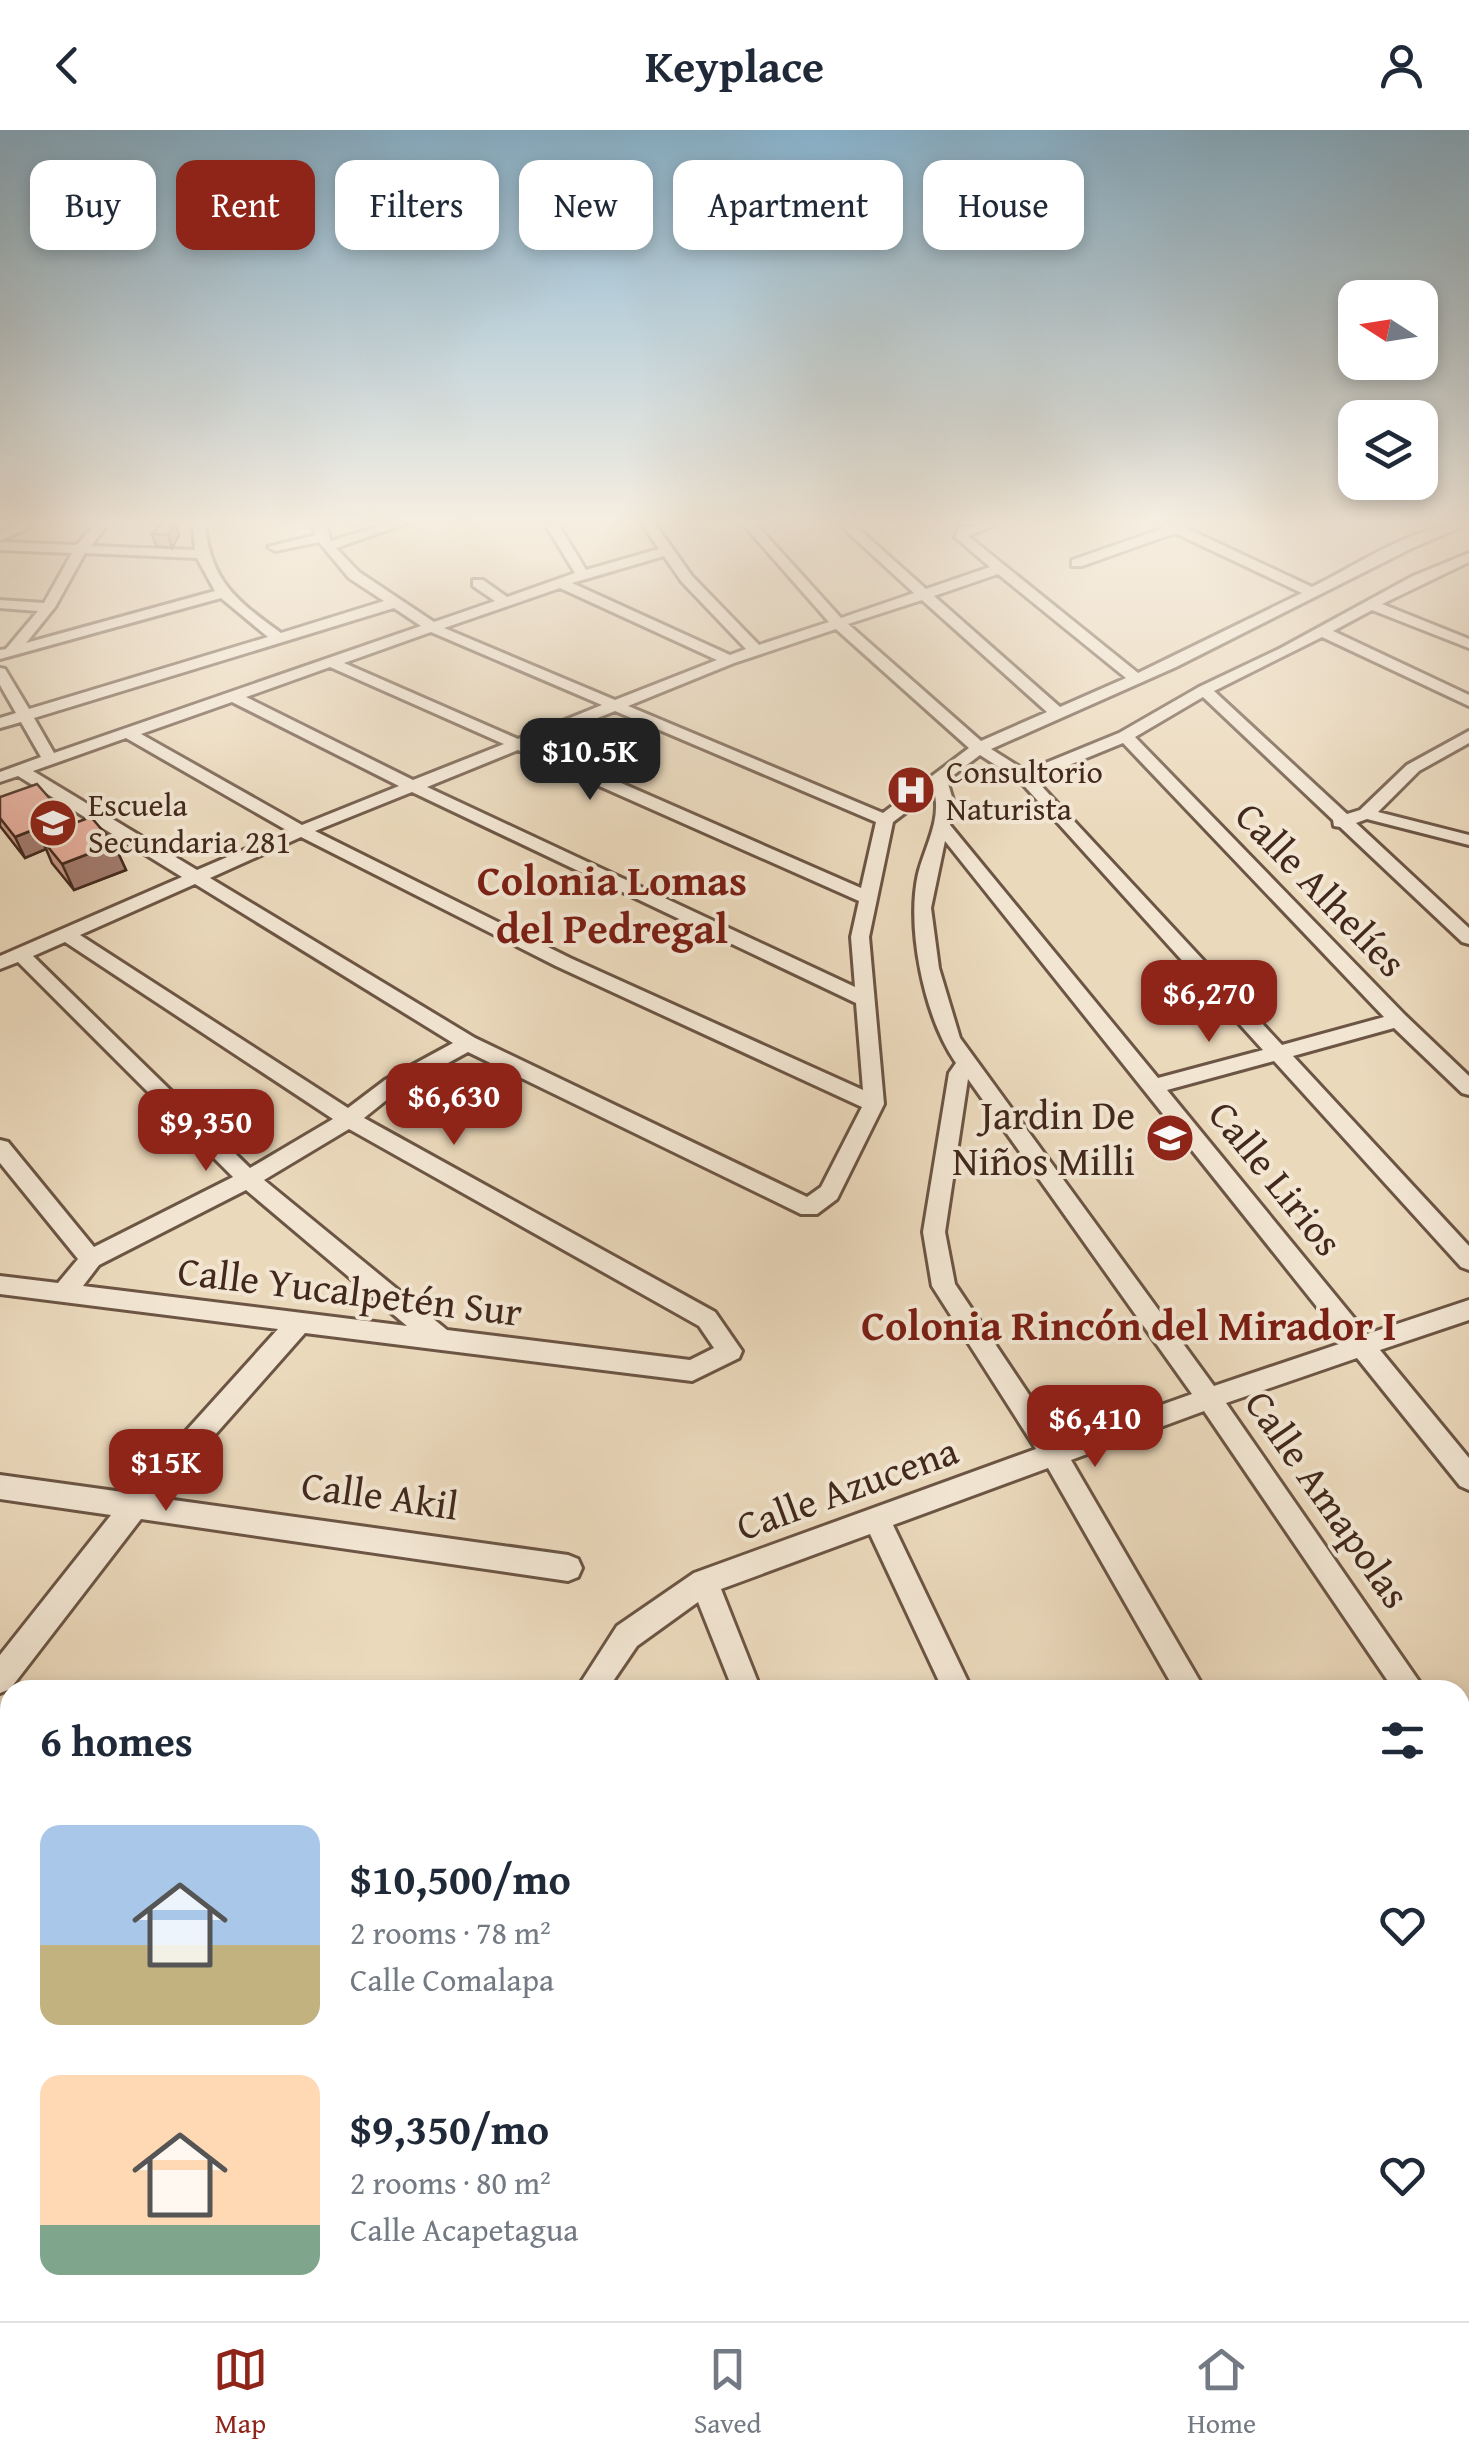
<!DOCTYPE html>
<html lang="en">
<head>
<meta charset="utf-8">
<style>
	:root { --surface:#fff; --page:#f6f6f7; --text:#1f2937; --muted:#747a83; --line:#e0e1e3; --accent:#8f2418 }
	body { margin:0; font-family:"Gentium Book Plus",serif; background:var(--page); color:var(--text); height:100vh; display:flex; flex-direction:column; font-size:38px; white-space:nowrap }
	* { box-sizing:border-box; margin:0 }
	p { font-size:32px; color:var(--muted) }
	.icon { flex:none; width:55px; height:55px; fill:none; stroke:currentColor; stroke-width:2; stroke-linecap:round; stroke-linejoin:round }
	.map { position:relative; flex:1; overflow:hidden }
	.sheet { position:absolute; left:0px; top:1550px; width:1470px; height:642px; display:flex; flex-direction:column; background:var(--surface); border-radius:30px 30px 0 0; box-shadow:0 5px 15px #0003 }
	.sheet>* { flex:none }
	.hud { position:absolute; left:30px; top:30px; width:1410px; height:90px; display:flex; gap:20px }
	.needle { width:65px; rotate:282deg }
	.controls { position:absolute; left:1338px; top:150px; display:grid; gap:20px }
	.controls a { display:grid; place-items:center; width:100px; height:100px; border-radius:20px; background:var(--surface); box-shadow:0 5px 15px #0003; font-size:50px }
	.price { position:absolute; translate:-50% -85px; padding:0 22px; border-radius:20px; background:var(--accent); color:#fff; font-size:32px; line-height:65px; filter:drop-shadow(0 2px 5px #0008) }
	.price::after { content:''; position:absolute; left:50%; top:60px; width:30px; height:22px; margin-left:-15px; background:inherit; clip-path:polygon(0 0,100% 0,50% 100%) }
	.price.selected { background:#222; color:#fff }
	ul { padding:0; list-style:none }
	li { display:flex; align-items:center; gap:30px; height:250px; padding:0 40px }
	li span { display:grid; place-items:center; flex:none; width:280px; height:200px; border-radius:20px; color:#555 }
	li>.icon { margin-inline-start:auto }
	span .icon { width:120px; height:120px; fill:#fffc; stroke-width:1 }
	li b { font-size:42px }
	h2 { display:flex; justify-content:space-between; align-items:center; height:120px; padding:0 40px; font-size:42px }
	.pill { padding:0 35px; border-radius:20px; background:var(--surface); box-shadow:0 5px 15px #0003; font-size:35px; line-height:90px }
	.pill.selected { background:var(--accent); color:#fff }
	header { display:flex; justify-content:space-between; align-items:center; height:130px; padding:0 40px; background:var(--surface); font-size:45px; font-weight:700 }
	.tabs { display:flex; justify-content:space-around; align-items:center; height:140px; border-top:2px solid var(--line); background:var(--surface); font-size:28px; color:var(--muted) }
	.tabs a { display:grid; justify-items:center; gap:5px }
	.tabs .selected { color:var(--accent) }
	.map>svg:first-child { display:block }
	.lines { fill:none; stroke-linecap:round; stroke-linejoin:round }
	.street-casing { stroke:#6c5544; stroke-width:6 }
	.street { fill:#f2e6d3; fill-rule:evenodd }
	.wall { fill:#c79687; stroke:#42291c; stroke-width:2.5 }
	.shaded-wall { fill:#a27a6e; stroke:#42291c; stroke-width:2.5 }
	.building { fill:#e7ae9d; stroke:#42291c; stroke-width:2.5 }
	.labels { text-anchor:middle; stroke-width:8; stroke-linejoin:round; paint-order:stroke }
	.far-poi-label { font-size:32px; fill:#42291c; stroke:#f2e6d3; text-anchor:start }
	.street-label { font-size:40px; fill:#42291c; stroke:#f2e6d3 }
	.poi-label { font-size:40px; fill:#42291c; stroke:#f2e6d3; text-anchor:end }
	.neighbourhood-label { font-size:42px; font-weight:bold; fill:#7a1f14; stroke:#f2e6d3 }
</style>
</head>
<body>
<header><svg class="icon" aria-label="back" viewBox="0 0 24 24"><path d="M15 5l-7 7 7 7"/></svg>Keyplace<svg class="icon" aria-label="person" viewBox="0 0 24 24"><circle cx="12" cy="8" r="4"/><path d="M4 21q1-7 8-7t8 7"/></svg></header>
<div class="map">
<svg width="1469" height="2191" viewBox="0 0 1469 2191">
	<rect width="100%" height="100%" fill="#ebd9bc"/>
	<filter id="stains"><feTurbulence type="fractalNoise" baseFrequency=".002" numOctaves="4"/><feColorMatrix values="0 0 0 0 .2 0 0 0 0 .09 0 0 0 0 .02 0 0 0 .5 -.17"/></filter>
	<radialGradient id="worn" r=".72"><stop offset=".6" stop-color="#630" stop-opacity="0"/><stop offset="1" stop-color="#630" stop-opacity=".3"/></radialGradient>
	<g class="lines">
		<g class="street-casing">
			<path id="street" d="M 18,394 L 36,394 L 0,411 L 0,402 Z
				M 95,394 L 108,394 L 91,416 L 195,420 L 193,394 L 205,394 C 210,451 237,471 281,503 L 384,471 L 349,448 L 319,412 L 275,421 L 268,417 L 316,405 L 312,394 L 325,394 L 331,411 L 385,394 L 405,394 L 336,418 L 359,442 L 434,492 L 495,471 L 473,456 L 473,450 L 483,450 L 507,467 L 575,443 L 545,394 L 558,394 L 586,440 L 659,419 L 642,394 L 655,394 L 692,446 L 759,515 L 829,492 L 743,394 L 756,394 L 841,488 L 914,463 L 839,394 L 853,394 L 926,459 L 990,437 L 955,407 L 959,397 L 997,394 L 968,406 L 1138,543 L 1302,463 L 1175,403 L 1082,436 L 1072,436 L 1072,430 L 1164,398 L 1161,394 L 1186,394 L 1186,398 L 1312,457 C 1359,434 1415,394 1468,394 L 1412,418 L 1176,537 L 991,619 L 1026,641 L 1119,603 L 1199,557 L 1281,518 L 1413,446 L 1469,423 L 1469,432 L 1382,474 L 1469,509 L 1469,518 L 1372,480 L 1333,501 L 1469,565 L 1469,576 L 1322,507 L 1214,561 L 1347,684 L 1360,680 L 1407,635 L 1469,601 L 1469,613 L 1419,641 L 1378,682 L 1469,705 L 1469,715 L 1367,689 L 1356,693 L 1469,798 L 1469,814 L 1462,812 L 1340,697 L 1334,696 L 1333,690 L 1203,567 L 1135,607 L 1405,885 L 1469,946 L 1469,965 L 1462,963 L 1394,898 L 1293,926 L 1469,1116 L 1469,1140 L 1461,1137 L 1274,931 L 1167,960 L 1367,1204 L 1469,1170 L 1469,1190 L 1380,1220 L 1469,1328 L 1469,1360 L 1460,1356 L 1357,1228 L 1226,1273 L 1425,1560 L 1394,1560 L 1204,1281 L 1071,1330 L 1205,1560 L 1175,1560 L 1048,1338 L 893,1395 L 972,1560 L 943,1560 L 870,1404 L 721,1459 L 761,1560 L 733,1560 L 698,1472 L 637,1516 L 607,1560 L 576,1560 L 617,1496 L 694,1443 L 1036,1319 L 932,1156 L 923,1102 L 949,943 L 956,933 C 924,887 906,798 918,744 C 925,716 942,689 934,661 L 893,692 L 869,807 L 884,974 L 837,1069 L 817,1084 L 801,1084 L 468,922 L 399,960 L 364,988 L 715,1182 L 742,1221 L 739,1228 L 692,1251 L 305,1203 L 159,1368 L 568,1425 L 578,1429 L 582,1438 L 578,1447 L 568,1451 L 141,1389 L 10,1559 L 0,1563 L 0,1525 L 111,1385 L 0,1369 L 0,1345 L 130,1363 L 278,1199 L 0,1164 L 0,1146 L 58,1153 L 78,1129 L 0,1033 L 0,1010 L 8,1012 L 94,1117 L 233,1047 L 18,832 L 0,839 L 0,826 L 182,747 L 18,646 L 0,652 L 0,642 L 41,627 L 21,592 L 0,598 L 0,588 L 16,583 L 0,555 L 0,538 L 5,539 L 29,579 L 268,507 L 221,468 L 0,529 L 0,520 L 6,519 L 38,481 L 0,478 L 0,470 L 44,473 L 72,423 L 0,420 L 0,412 L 77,415 ZM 85,423 L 197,428 L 215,461 L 26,513 L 55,477 ZM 664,426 L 682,452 L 746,519 L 730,525 L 572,453 ZM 998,444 L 1126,548 L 1060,577 L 934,466 ZM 560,458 L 717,530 L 615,570 L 444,498 ZM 922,470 L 1047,582 L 981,611 L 848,494 ZM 394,478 L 421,496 L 54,623 L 34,588 ZM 836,499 L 969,618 L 883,683 L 628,576 L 734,533 ZM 431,502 L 602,575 L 518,609 L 344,533 ZM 330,537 L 504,614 L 413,650 L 246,567 ZM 232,572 L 399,656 L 302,695 L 141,604 ZM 615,581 L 876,692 L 861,758 L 532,614 ZM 126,608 L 288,701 L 197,740 L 33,641 ZM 1123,613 L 1384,887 L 1282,915 L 1035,649 ZM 518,620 L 859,771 L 851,807 L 855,857 L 427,657 ZM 980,625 L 1019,650 L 1263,920 L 1158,948 L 950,695 L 955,677 L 947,650 ZM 412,662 L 856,873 L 863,960 L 570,828 L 315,701 ZM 301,707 L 556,836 L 862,977 L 821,1057 L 807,1067 L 475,908 L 210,748 ZM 945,711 L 1345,1212 L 1214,1256 L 960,908 L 939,838 L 931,778 ZM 195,754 L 453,913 L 385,950 L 348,978 L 80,805 ZM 65,812 L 333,989 L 250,1038 L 33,826 ZM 968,949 L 1192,1264 L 1060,1311 L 955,1154 L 945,1102 ZM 349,999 L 699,1196 L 714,1218 L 690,1230 L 447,1200 L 264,1050 ZM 246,1060 L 407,1196 L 83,1156 L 99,1135 Z
				M 0,1612 L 10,1613 L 10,1643 L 0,1642 Z
				M 1460,1615 L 1469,1619 L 1469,1658 L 1460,1654 Z
				M 1469,1854 L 1469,1889 L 1460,1893 L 1460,1858 Z
				M 1460,2004 L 1469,2008 L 1469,2055 L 1460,2051 Z
				M 649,2182 L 690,2182 L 694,2191 L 653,2191 Z
				M 980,2182 L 1020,2182 L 1016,2191 L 976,2191 Z
				M 1089,2182 L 1132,2182 L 1136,2191 L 1093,2191 Z
				M 1241,2182 L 1279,2182 L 1283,2191 L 1245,2191 Z"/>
		</g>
		<use href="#street" class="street"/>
	</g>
	<path class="wall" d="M 161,394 L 176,394 L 179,405 L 172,418 L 156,416 L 152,404 Z
		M 0,667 L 114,714 L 126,740 L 74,760 L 52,733 L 46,719 L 25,728 L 0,696 Z"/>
	<path class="shaded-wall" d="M 174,394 L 176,394 L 179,405 L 172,418 L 168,405 Z
		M 66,687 L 75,707 L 39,706 L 46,719 L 25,728 L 15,707 Z
		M 114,714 L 126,740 L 74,760 L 62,734 Z"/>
	<path class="building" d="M 161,394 L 174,394 L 168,405 L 152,404 Z
		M 37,654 L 66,687 L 15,707 L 0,688 L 0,667 Z
		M 91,687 L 114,714 L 62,734 L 39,706 Z"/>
	<linearGradient id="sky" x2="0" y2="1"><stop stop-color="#88b6d3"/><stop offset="0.56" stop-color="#f6eee1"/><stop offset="1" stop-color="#f6eee1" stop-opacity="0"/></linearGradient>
	<rect width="1469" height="701" fill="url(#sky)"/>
	<defs>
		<g id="hospital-disc" transform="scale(2.5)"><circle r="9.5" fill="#8f2418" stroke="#f2e6d3"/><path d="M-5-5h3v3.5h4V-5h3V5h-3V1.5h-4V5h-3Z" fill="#fff"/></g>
		<g id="school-disc" transform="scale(2.5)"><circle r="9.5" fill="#8f2418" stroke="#f2e6d3"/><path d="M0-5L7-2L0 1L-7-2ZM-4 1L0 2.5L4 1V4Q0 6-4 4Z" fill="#fff"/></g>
	</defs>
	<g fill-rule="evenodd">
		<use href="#hospital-disc" x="911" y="660"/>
		<use href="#school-disc" x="53" y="693"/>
		<use href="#school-disc" x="1170" y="1008"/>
	</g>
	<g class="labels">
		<g class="far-poi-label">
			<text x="946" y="653">Consultorio<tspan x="946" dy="37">Naturista</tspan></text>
			<text x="88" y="686">Escuela<tspan x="88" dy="37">Secundaria 281</tspan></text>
		</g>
		<g class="street-label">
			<text transform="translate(1321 759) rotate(46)" y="14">Calle Alhelíes</text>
			<text transform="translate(1276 1048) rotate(51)" y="14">Calle Lirios</text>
			<text transform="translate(350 1161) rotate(7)" y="14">Calle Yucalpetén Sur</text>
			<text transform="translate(847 1358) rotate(-20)" y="14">Calle Azucena</text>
			<text transform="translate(380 1365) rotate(8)" y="14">Calle Akil</text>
			<text transform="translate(1328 1369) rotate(55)" y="14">Calle Amapolas</text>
		</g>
		<g class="poi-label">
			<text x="1135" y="999">Jardin De<tspan x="1135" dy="46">Niños Milli</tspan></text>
		</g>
		<g class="neighbourhood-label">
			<text x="612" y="765">Colonia Lomas<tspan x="612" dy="48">del Pedregal</tspan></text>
			<text x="1129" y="1210">Colonia Rincón del Mirador I</text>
		</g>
	</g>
	<rect width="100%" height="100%" filter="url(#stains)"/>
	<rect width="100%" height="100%" fill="url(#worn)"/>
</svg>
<div class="controls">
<a><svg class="needle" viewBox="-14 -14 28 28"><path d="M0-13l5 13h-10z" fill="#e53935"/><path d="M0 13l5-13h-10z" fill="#747a83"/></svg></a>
<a><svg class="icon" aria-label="layers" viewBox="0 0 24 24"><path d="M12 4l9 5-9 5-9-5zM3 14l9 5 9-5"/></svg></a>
</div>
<b class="price selected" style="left:590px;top:673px">$10.5K</b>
<b class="price" style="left:1209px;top:915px">$6,270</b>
<b class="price" style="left:454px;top:1018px">$6,630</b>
<b class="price" style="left:206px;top:1044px">$9,350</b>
<b class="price" style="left:1095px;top:1340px">$6,410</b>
<b class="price" style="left:166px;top:1384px">$15K</b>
<div class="hud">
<a class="pill">Buy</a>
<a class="pill selected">Rent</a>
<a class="pill">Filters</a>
<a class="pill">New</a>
<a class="pill">Apartment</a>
<a class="pill">House</a>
</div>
<section class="sheet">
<h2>6 homes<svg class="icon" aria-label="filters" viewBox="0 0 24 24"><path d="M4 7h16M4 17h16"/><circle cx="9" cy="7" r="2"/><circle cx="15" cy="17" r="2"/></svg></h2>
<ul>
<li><span style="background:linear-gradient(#a9c7e8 60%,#c2b280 0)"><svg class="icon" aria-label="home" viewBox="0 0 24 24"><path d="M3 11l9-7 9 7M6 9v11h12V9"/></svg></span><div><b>$10,500/mo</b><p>2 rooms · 78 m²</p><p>Calle Comalapa</p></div><svg class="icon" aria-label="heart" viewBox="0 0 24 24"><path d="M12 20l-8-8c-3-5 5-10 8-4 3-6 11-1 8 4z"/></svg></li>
<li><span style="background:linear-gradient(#ffd9b3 75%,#7fa58c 0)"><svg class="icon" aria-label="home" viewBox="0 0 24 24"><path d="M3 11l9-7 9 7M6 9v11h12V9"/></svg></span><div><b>$9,350/mo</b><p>2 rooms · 80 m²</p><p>Calle Acapetagua</p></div><svg class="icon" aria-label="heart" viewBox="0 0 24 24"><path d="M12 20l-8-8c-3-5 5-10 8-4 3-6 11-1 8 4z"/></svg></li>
</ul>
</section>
</div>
<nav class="tabs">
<a class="selected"><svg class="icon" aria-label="map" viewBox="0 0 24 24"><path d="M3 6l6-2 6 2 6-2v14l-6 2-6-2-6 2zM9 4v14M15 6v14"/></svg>Map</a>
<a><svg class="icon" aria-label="saved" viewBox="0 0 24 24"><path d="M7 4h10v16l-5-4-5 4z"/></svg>Saved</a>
<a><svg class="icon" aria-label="home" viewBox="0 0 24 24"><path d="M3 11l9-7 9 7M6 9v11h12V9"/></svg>Home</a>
</nav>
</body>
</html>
